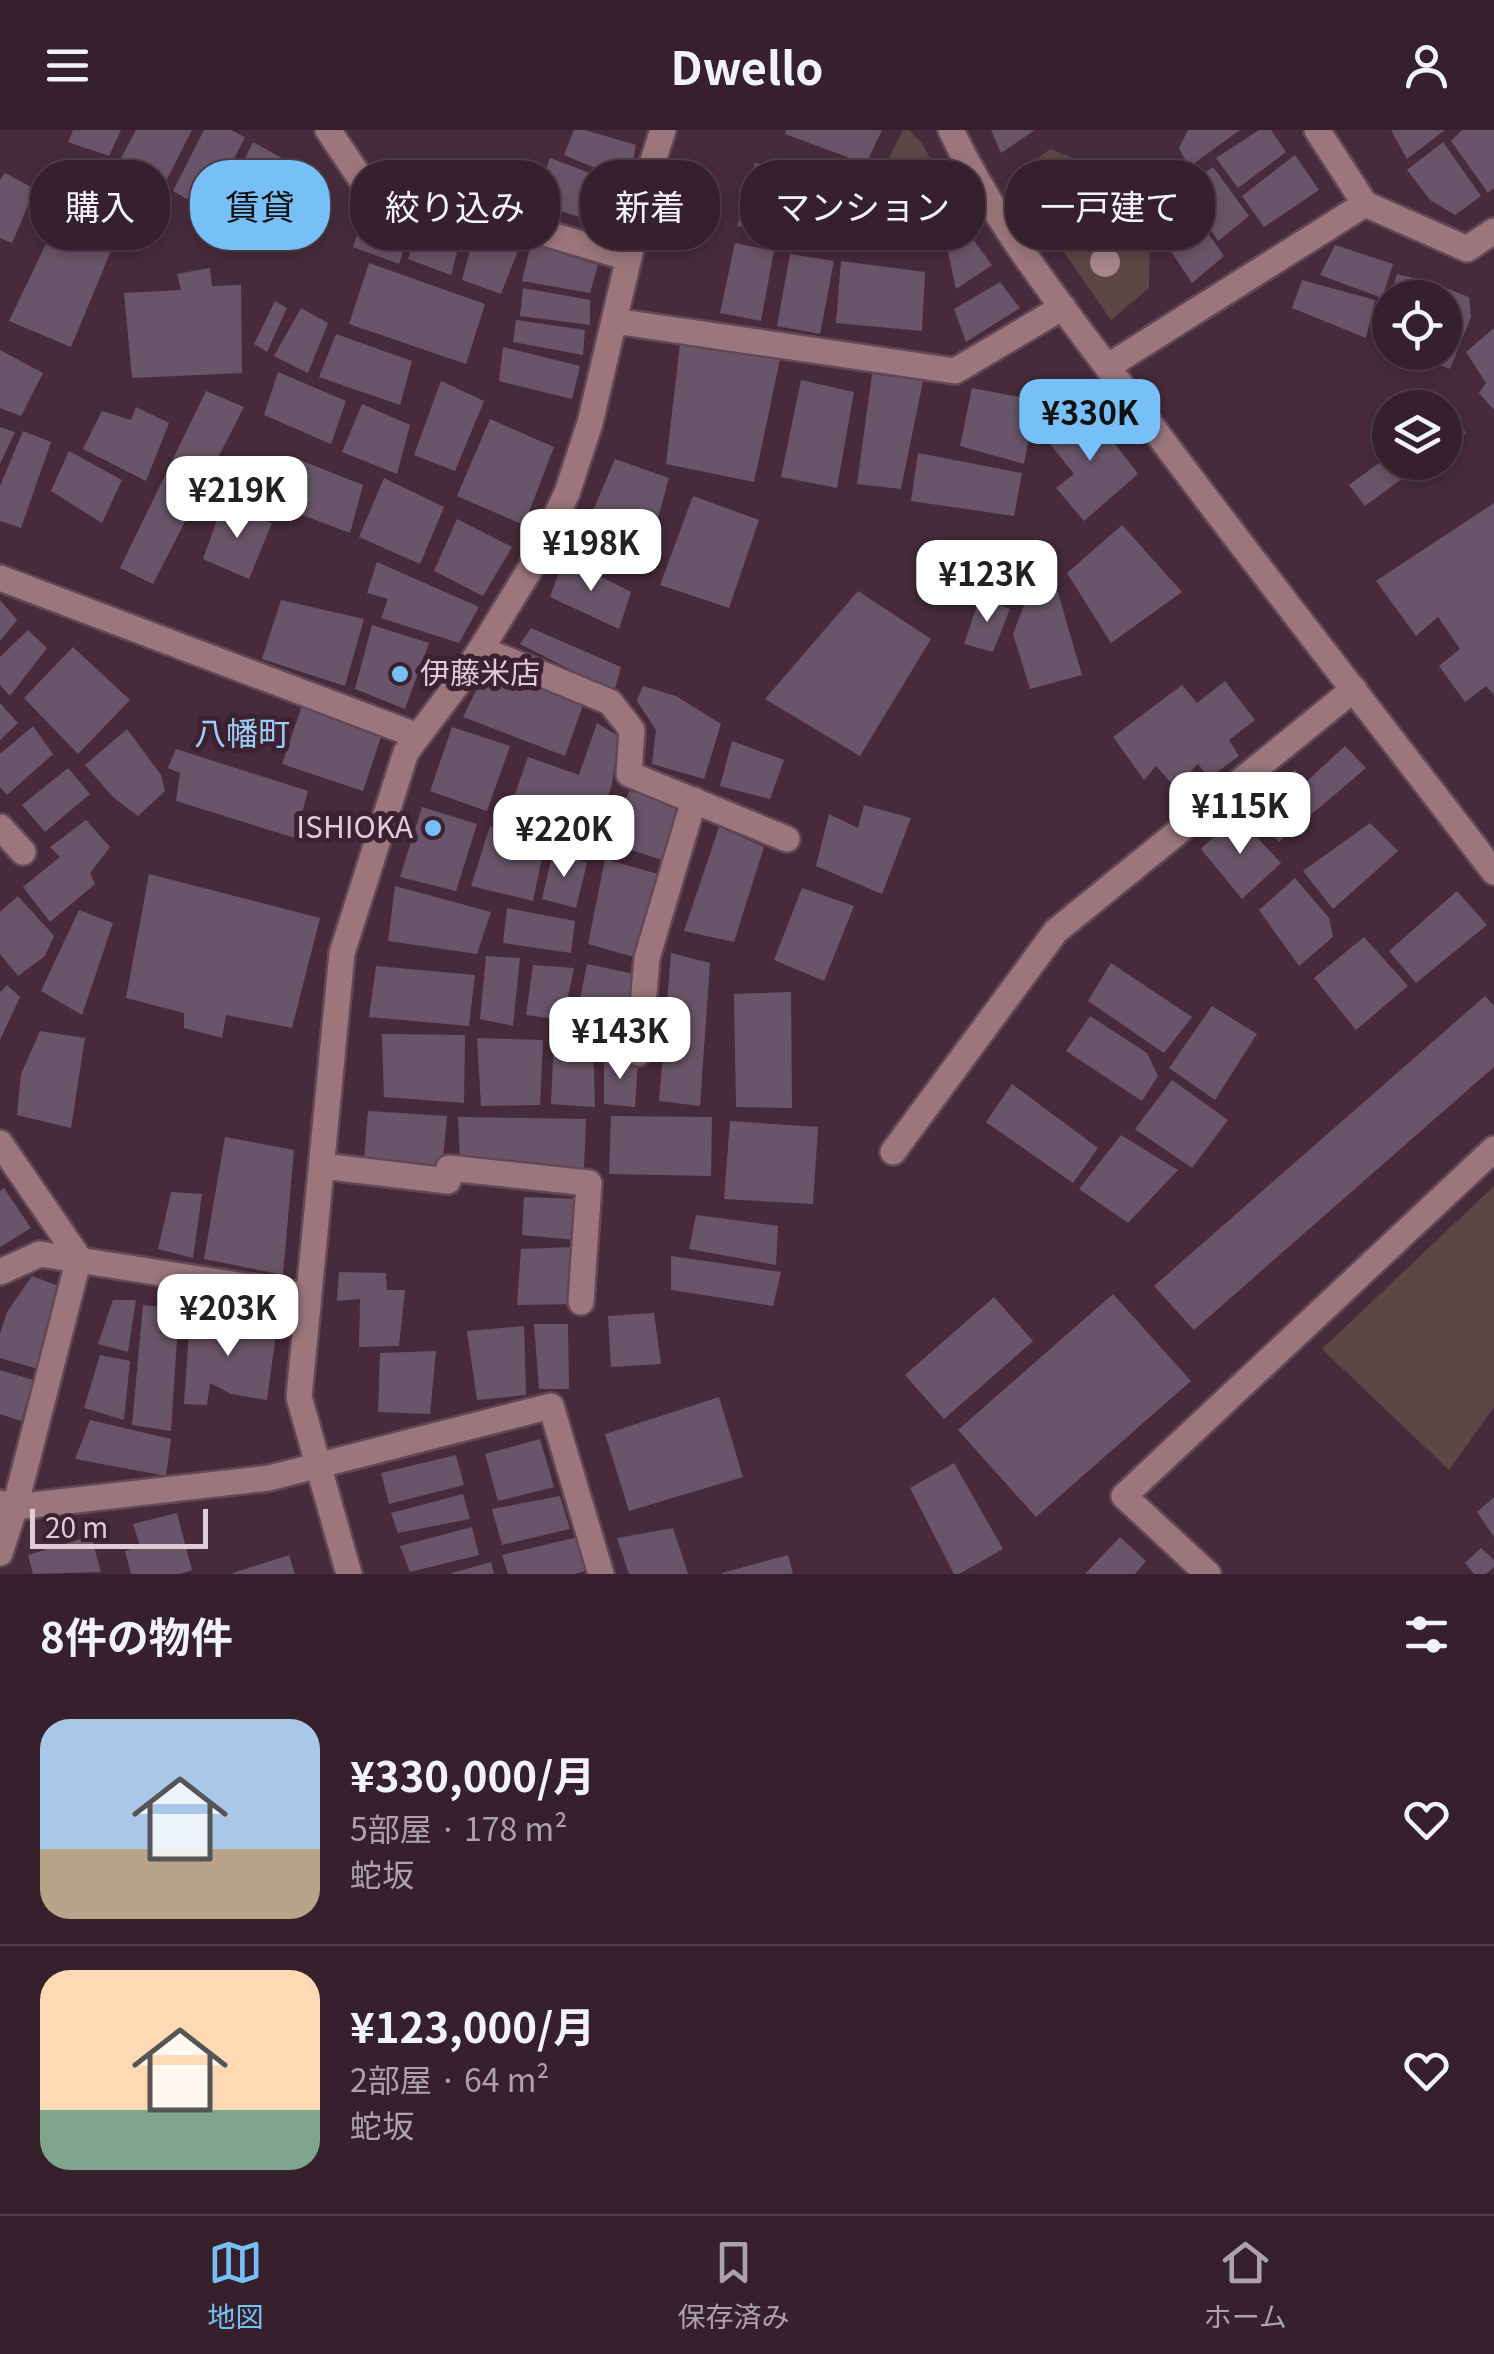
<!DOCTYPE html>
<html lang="ja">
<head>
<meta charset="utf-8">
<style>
	:root { --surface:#35202c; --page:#402d38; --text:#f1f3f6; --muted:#aaa3a9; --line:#4f3e48; --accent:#77bff7 }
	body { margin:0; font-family:Georgia,"Noto Sans JP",serif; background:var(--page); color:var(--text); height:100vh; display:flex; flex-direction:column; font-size:38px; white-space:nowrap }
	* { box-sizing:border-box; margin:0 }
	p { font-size:32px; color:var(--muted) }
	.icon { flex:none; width:55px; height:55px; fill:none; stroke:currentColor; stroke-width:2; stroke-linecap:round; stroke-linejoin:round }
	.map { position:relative; height:1444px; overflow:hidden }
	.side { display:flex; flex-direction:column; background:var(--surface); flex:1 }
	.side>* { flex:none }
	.banner { position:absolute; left:30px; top:30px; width:1435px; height:90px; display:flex; gap:20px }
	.tools { position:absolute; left:1372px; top:150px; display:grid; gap:20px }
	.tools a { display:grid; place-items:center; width:90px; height:90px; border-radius:50%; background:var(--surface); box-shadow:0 5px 15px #0003,0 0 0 2px var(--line); font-size:50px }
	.scale { position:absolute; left:30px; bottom:25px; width:178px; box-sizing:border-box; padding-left:10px; border:5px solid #dfccd5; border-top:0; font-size:28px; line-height:35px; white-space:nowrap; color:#dfccd5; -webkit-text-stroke:8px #3c2130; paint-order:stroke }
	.price { position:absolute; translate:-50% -85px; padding:0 22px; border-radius:20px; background:#fff; color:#222; font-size:32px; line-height:65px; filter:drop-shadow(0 2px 5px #0008) }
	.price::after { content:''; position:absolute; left:50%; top:60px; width:30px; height:22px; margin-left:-15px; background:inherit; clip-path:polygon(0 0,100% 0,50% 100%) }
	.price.current { background:var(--accent); color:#111 }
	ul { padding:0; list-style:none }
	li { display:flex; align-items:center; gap:30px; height:250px; padding:0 40px }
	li+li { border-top:2px solid var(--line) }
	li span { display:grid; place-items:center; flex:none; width:280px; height:200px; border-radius:30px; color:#555 }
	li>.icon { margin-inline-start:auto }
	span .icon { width:120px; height:120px; fill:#fffc; stroke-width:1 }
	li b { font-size:42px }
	h2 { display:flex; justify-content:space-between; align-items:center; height:120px; padding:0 40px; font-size:42px }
	.chip { padding:0 35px; border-radius:40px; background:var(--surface); box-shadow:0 5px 15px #0003,0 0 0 2px var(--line); font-size:35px; line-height:90px }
	.chip.current { background:var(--accent); color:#111 }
	header { display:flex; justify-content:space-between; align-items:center; height:130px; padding:0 40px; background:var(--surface); font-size:45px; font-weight:700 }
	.menu { display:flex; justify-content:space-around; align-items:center; height:140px; border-top:2px solid var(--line); background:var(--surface); font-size:28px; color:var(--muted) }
	.menu a { display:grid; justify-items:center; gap:5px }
	.menu .current { color:var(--accent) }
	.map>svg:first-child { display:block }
	.green { fill:#5c4744 }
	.building { fill:#695569 }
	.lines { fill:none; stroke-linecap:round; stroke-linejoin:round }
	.minor-casing { stroke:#624856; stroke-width:30 }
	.minor { stroke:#9b777d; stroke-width:25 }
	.tree { fill:#a8878b }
	.poi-dot { fill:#77bff7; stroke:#3c2130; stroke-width:4 }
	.labels { text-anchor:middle; stroke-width:10; stroke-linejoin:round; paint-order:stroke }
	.poi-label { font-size:30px; fill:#dfccd5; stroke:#3c2130; text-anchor:start }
	.neighbourhood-label { font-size:32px; fill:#9bcff8; stroke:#3c2130 }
</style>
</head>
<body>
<header><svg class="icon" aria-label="menu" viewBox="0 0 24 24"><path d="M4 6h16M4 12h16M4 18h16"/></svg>Dwello<svg class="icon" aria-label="person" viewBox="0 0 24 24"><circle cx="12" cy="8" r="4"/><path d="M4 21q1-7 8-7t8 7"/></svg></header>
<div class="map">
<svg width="1494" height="1444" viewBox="0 0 1494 1444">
	<rect width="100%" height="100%" fill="#472b3a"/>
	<path class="green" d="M 903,0 L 909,0 L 921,12 L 951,65 L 921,88 L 918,123 L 868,109 L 874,58 Z
		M 1050,19 L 1151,59 L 1149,158 L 1111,190 L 1012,47 Z
		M 1494,1056 L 1494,1277 L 1449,1340 L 1322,1219 Z"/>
	<path class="building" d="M 73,0 L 121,0 L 109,26 L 68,12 Z
		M 136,0 L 192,0 L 165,53 L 120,30 Z
		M 204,0 L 231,0 L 245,7 L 208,81 L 173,61 Z
		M 574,0 L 585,0 L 636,15 L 629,52 L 564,25 Z
		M 786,0 L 882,0 L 866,34 L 785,4 Z
		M 991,0 L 1035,0 L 1001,23 Z
		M 1188,0 L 1240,0 L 1189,37 L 1179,18 Z
		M 1259,0 L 1271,0 L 1286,22 L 1238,58 L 1216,28 Z
		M 1391,0 L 1445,0 L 1407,29 Z
		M 1462,0 L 1494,0 L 1494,58 L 1488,63 L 1451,11 Z
		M 253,12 L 302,39 L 279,90 L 261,81 L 254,95 L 221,77 Z
		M 1443,12 L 1481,66 L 1455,85 L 1430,70 L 1407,40 Z
		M 1295,25 L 1319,60 L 1264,97 L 1242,66 Z
		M 550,28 L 625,56 L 612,98 L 534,72 Z
		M 755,33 L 800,42 L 779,104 L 737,96 Z
		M 1213,37 L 1249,86 L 1218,111 L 1183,57 Z
		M 810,42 L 859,54 L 843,118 L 790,104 Z
		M 5,43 L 35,59 L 12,113 L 0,108 L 0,50 Z
		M 377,65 L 415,78 L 410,100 L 369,88 Z
		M 1182,67 L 1224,126 L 1192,153 L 1168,117 L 1162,96 L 1164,80 Z
		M 956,86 L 992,135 L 956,159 L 942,95 Z
		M 424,90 L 463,100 L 451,145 L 408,129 Z
		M 54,97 L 113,116 L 71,217 L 9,191 Z
		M 360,97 L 407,109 L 399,134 L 353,117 Z
		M 476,98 L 523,108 L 501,164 L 462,150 Z
		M 735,113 L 774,121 L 761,191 L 720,183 Z
		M 531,114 L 598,135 L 590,163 L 522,151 Z
		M 1335,115 L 1393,134 L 1382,168 L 1320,145 Z
		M 790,124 L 834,131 L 820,204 L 777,196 Z
		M 841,131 L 925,142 L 922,201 L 836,193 Z
		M 369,133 L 485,174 L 466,234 L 349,194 Z
		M 210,138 L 212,156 L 241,155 L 242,243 L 132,248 L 124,163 L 181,160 L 177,144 Z
		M 1397,144 L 1429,152 L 1424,168 L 1390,168 Z
		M 1302,150 L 1375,170 L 1366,208 L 1292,178 Z
		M 1000,152 L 1020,178 L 966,212 L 954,179 Z
		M 1435,154 L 1469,167 L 1471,187 L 1450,239 L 1408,223 L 1445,222 L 1445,168 L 1431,168 Z
		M 523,158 L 590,170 L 590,195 L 520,186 Z
		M 1389,168 L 1390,168 L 1390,216 L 1376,209 Z
		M 275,171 L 287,178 L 267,222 L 254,214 Z
		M 301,178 L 328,193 L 308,243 L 274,226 Z
		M 516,190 L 585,200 L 583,225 L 513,212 Z
		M 1494,198 L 1494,280 L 1479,263 L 1486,253 L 1466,222 Z
		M 336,204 L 412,231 L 400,275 L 319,247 Z
		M 680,214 L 780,230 L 754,352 L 666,334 Z
		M 503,217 L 580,236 L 572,269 L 499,251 Z
		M 0,220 L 43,243 L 21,286 L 0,278 Z
		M 278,242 L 346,271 L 331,314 L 264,285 Z
		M 872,244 L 923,251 L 901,359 L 857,354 Z
		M 801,250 L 854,262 L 837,358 L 781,347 Z
		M 441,251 L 484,271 L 455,341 L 414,325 Z
		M 972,258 L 1036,270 L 1024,334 L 960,316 Z
		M 206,261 L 244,277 L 153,454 L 120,438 Z
		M 362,274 L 410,295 L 397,344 L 342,322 Z
		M 136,277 L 169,293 L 146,351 L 83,319 L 102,281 L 131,290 Z
		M 1088,278 L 1138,344 L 1084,391 L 1056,358 L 1074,344 L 1046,309 Z
		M 1451,282 L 1466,303 L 1445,318 L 1445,287 Z
		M 490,289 L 554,317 L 524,395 L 457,366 Z
		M 0,297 L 15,302 L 0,334 Z
		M 23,301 L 51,312 L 21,398 L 0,391 L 0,356 Z
		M 69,321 L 122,350 L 102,393 L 51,361 Z
		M 918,323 L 1022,343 L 1014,386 L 911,371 Z
		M 1390,325 L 1390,332 L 1425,332 L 1365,376 L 1349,355 Z
		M 290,326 L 363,355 L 350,403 L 273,374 Z
		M 615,329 L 669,348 L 643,442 L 578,416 Z
		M 384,348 L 444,377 L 420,434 L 359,407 Z
		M 693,366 L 759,390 L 729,478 L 660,455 Z
		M 223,373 L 272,393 L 249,449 L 203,429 Z
		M 1494,373 L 1494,565 L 1486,556 L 1465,572 L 1439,536 L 1460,519 L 1438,487 L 1416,506 L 1376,451 Z
		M 457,389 L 512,417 L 483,466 L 434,441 Z
		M 1122,395 L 1182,462 L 1111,513 L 1067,443 Z
		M 564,428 L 631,462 L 619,499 L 550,467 Z
		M 377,432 L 479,477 L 459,513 L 381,488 L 388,469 L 367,463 Z
		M 1054,449 L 1082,545 L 1030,559 L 1013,504 L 1030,459 Z
		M 858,461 L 931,509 L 860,626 L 765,569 Z
		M 980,467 L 1010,479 L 993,522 L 964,514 Z
		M 0,470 L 17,490 L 0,511 Z
		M 281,470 L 364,489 L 345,556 L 262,529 Z
		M 372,495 L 429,513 L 405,579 L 355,559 Z
		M 531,498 L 621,537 L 614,562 L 520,514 Z
		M 28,500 L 47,518 L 10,566 L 0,555 L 0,527 Z
		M 73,517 L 130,570 L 78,624 L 24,568 Z
		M 488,536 L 583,575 L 565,626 L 463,587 Z
		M 1225,551 L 1255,590 L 1229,610 L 1239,626 L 1209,648 L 1198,634 L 1175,657 L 1156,636 L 1144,650 L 1113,607 L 1182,555 L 1197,573 Z
		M 643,556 L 676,566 L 721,594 L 704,649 L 652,634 L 656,600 L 637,571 Z
		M 0,573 L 18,593 L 0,610 Z
		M 303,573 L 382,604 L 363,661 L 282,634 Z
		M 597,593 L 618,606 L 612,655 L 591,712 L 507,687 L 528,627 L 579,645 Z
		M 33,596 L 53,624 L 7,665 L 0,657 L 0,624 Z
		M 452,597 L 510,616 L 487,681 L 430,661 Z
		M 127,599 L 161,645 L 165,661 L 138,686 L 113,667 L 85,635 Z
		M 732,611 L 784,630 L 770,669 L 720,656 Z
		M 1345,616 L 1366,638 L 1279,712 L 1249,682 L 1295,640 L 1306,652 Z
		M 176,619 L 308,661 L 295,708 L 176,671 L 180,643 L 168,638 Z
		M 68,638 L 90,664 L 45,702 L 22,675 Z
		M 629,661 L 683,674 L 665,731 L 613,714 Z
		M 864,675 L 911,688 L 882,764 L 816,736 L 829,684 L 858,698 Z
		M 422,677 L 477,694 L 456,761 L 400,747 Z
		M 1236,685 L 1281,733 L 1242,769 L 1201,719 Z
		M 86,690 L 110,717 L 90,743 L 95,754 L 50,792 L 23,757 L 60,727 L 50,717 Z
		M 1370,693 L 1398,721 L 1333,779 L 1303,741 Z
		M 490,696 L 545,713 L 533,771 L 471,756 Z
		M 719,697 L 764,717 L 734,812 L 684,801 Z
		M 553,722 L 587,733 L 576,778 L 542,769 Z
		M 605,729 L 658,744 L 634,827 L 588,814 Z
		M 149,744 L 320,788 L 292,898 L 226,885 L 222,908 L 184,898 L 184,883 L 126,868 Z
		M 1295,748 L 1329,788 L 1333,807 L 1299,836 L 1259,780 Z
		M 395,756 L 491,782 L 477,824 L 388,811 Z
		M 802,758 L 854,776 L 824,851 L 774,830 Z
		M 1457,761 L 1487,795 L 1416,853 L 1389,821 Z
		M 18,766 L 54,806 L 45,826 L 18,846 L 0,824 L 0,782 Z
		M 507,778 L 575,791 L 571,823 L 503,813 Z
		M 79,780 L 113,793 L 82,885 L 41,861 Z
		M 1364,807 L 1408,856 L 1356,900 L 1314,848 Z
		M 671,823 L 710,833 L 700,976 L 659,971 Z
		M 486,826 L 520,828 L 513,896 L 480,889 Z
		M 1111,833 L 1192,887 L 1164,923 L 1088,871 Z
		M 587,834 L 634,844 L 622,904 L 575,894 Z
		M 533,835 L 574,838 L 563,890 L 526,885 Z
		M 376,836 L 475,845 L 469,896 L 369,887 Z
		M 7,855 L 20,867 L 0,910 L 0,862 Z
		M 791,862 L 792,978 L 736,977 L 734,864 Z
		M 1485,866 L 1494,876 L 1494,937 L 1194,1200 L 1154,1156 Z
		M 1212,876 L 1257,904 L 1215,970 L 1169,938 Z
		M 1090,886 L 1147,923 L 1158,946 L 1142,971 L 1066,921 Z
		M 40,901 L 85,908 L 71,998 L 17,985 L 21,944 Z
		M 382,904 L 465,905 L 464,973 L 384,967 Z
		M 554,905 L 593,907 L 595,977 L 551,974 Z
		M 477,908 L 543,910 L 540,975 L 481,976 Z
		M 604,929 L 638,929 L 635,977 L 604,974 Z
		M 1172,950 L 1228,990 L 1192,1038 L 1135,999 Z
		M 1012,954 L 1098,1018 L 1073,1053 L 986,992 Z
		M 368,981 L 447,986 L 442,1040 L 364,1029 Z
		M 611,986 L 712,987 L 711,1046 L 609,1044 Z
		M 458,987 L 586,989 L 584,1039 L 460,1028 Z
		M 730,991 L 818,997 L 813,1074 L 724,1069 Z
		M 1121,1005 L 1178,1040 L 1128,1093 L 1079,1059 Z
		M 225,1007 L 294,1020 L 283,1145 L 204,1129 Z
		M 4,1058 L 31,1098 L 0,1117 L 0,1061 Z
		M 171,1062 L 202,1064 L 193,1128 L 158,1119 Z
		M 524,1067 L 581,1069 L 576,1110 L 522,1105 Z
		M 696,1085 L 778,1096 L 776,1135 L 689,1119 Z
		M 574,1117 L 573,1174 L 517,1175 L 521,1119 Z
		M 671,1126 L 781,1142 L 773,1176 L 671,1160 Z
		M 339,1142 L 386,1143 L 387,1160 L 405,1160 L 399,1216 L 359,1217 L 360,1169 L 337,1171 Z
		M 32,1146 L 61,1157 L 38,1239 L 0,1228 L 0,1204 L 7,1182 Z
		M 1113,1164 L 1191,1251 L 1036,1387 L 958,1300 Z
		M 994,1167 L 1033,1211 L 944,1289 L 905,1245 Z
		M 113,1170 L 136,1170 L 128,1222 L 98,1214 Z
		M 143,1175 L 179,1179 L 171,1301 L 132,1295 Z
		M 654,1183 L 661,1234 L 611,1237 L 608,1186 Z
		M 190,1186 L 259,1195 L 276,1204 L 267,1270 L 231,1264 L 210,1253 L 207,1275 L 184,1274 Z
		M 534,1194 L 568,1194 L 569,1259 L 539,1259 Z
		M 524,1196 L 526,1265 L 477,1270 L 467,1201 Z
		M 436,1221 L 430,1284 L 378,1282 L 380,1223 Z
		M 100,1225 L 130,1231 L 124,1290 L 84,1278 Z
		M 0,1240 L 33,1250 L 21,1291 L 0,1284 Z
		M 719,1267 L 743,1347 L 629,1381 L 605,1304 Z
		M 90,1290 L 171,1309 L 166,1346 L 75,1329 Z
		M 540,1309 L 554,1357 L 498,1371 L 485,1324 Z
		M 456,1325 L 464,1355 L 389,1374 L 381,1343 Z
		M 954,1333 L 1003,1419 L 959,1444 L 954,1444 L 910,1358 Z
		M 463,1364 L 470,1389 L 398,1403 L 391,1383 Z
		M 560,1366 L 570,1399 L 502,1415 L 492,1379 Z
		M 1494,1367 L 1494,1407 L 1477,1382 Z
		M 177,1383 L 192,1440 L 180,1444 L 131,1444 L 125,1421 L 140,1416 L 133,1394 Z
		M 472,1397 L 479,1425 L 410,1442 L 400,1416 Z
		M 673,1398 L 688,1444 L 629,1444 L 617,1408 Z
		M 91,1406 L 101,1442 L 33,1444 L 28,1425 Z
		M 578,1407 L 586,1441 L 574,1444 L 508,1444 L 502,1425 Z
		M 1120,1407 L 1146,1431 L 1135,1444 L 1085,1444 Z
		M 1481,1418 L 1494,1430 L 1494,1437 L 1486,1444 L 1474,1444 L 1465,1433 Z
		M 289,1425 L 295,1444 L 233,1444 L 233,1443 Z
		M 788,1425 L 793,1444 L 722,1444 L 722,1443 Z
		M 491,1432 L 494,1444 L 452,1444 L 452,1443 Z"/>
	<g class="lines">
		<g class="minor-casing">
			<path id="minor" d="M 328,0 L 361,49 L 629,128
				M 951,0 C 997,98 1068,184 1133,271 C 1251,430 1374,585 1494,742
				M 1317,0 L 1365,74 L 1467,119 L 1494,101
				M 614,191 L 955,241 L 1063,177
				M 1107,237 L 1365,74
				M 0,448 L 418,606
				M 481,519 L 610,572 L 632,600 L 629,644 L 787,709
				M 0,697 L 23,722
				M 639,923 L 647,828 L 694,670
				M 0,1013 L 79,1128 L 15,1377 L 0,1423
				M 893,1022 L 1056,801 L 1354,559
				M 322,1036 L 448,1051 L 449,1038 L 589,1053 L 581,1172
				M 0,1142 L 40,1124 L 308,1166
				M 0,1373 L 15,1377 L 269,1348 L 551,1276 L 601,1444
				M 349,1444 L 299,1267 L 342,823 L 406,622 L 459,552 L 481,519 L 532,436 L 567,363 L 590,293 L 648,46 L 663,0
				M 1208,1444 L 1124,1366 L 1494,1019"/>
		</g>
		<use href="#minor" class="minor"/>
	</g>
	<circle class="tree" cx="1105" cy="132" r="15"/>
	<g class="poi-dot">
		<circle cx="400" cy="544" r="10"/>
		<circle cx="433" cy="698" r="10"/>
	</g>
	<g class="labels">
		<g class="poi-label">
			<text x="420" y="554">伊藤米店</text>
			<text x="413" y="708" text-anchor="end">ISHIOKA</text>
		</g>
		<g class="neighbourhood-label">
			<text x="242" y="615">八幡町</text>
		</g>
	</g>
</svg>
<div class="tools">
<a><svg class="icon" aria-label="locate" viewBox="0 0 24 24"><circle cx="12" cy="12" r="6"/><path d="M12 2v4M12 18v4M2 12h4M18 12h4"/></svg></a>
<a><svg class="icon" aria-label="layers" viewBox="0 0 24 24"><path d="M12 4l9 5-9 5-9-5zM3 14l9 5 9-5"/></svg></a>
</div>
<div class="scale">20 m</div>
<b class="price current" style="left:1090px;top:334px">¥330K</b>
<b class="price" style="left:237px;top:411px">¥219K</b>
<b class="price" style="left:591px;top:464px">¥198K</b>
<b class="price" style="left:987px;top:495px">¥123K</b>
<b class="price" style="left:1240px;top:727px">¥115K</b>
<b class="price" style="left:564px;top:750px">¥220K</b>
<b class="price" style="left:620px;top:952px">¥143K</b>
<b class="price" style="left:228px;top:1229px">¥203K</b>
<div class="banner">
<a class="chip">購入</a>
<a class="chip current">賃貸</a>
<a class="chip">絞り込み</a>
<a class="chip">新着</a>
<a class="chip">マンション</a>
<a class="chip">一戸建て</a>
</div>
</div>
<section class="side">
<h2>8件の物件<svg class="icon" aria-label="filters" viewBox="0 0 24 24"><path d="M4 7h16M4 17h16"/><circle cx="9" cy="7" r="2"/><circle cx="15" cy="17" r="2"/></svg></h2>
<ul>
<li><span style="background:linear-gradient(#a9c7e8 65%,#b9a48a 0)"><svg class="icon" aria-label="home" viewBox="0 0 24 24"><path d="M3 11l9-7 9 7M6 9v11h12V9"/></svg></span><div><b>¥330,000/月</b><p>5部屋 · 178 m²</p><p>蛇坂</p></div><svg class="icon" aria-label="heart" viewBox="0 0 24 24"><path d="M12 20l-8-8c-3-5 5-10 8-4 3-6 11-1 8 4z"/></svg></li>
<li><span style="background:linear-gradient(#ffd9b3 70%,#7fa58c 0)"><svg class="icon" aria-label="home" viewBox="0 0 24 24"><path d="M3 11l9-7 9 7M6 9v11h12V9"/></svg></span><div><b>¥123,000/月</b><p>2部屋 · 64 m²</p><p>蛇坂</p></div><svg class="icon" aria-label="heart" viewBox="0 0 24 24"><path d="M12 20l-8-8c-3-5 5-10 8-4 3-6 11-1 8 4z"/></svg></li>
</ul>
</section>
<nav class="menu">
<a class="current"><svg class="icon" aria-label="map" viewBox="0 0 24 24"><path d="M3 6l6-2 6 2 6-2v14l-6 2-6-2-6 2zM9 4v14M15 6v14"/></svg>地図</a>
<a><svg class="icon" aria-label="saved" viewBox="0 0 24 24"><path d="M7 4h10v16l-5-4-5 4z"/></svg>保存済み</a>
<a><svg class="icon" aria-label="home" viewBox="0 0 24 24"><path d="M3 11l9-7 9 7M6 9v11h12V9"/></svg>ホーム</a>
</nav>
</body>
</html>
